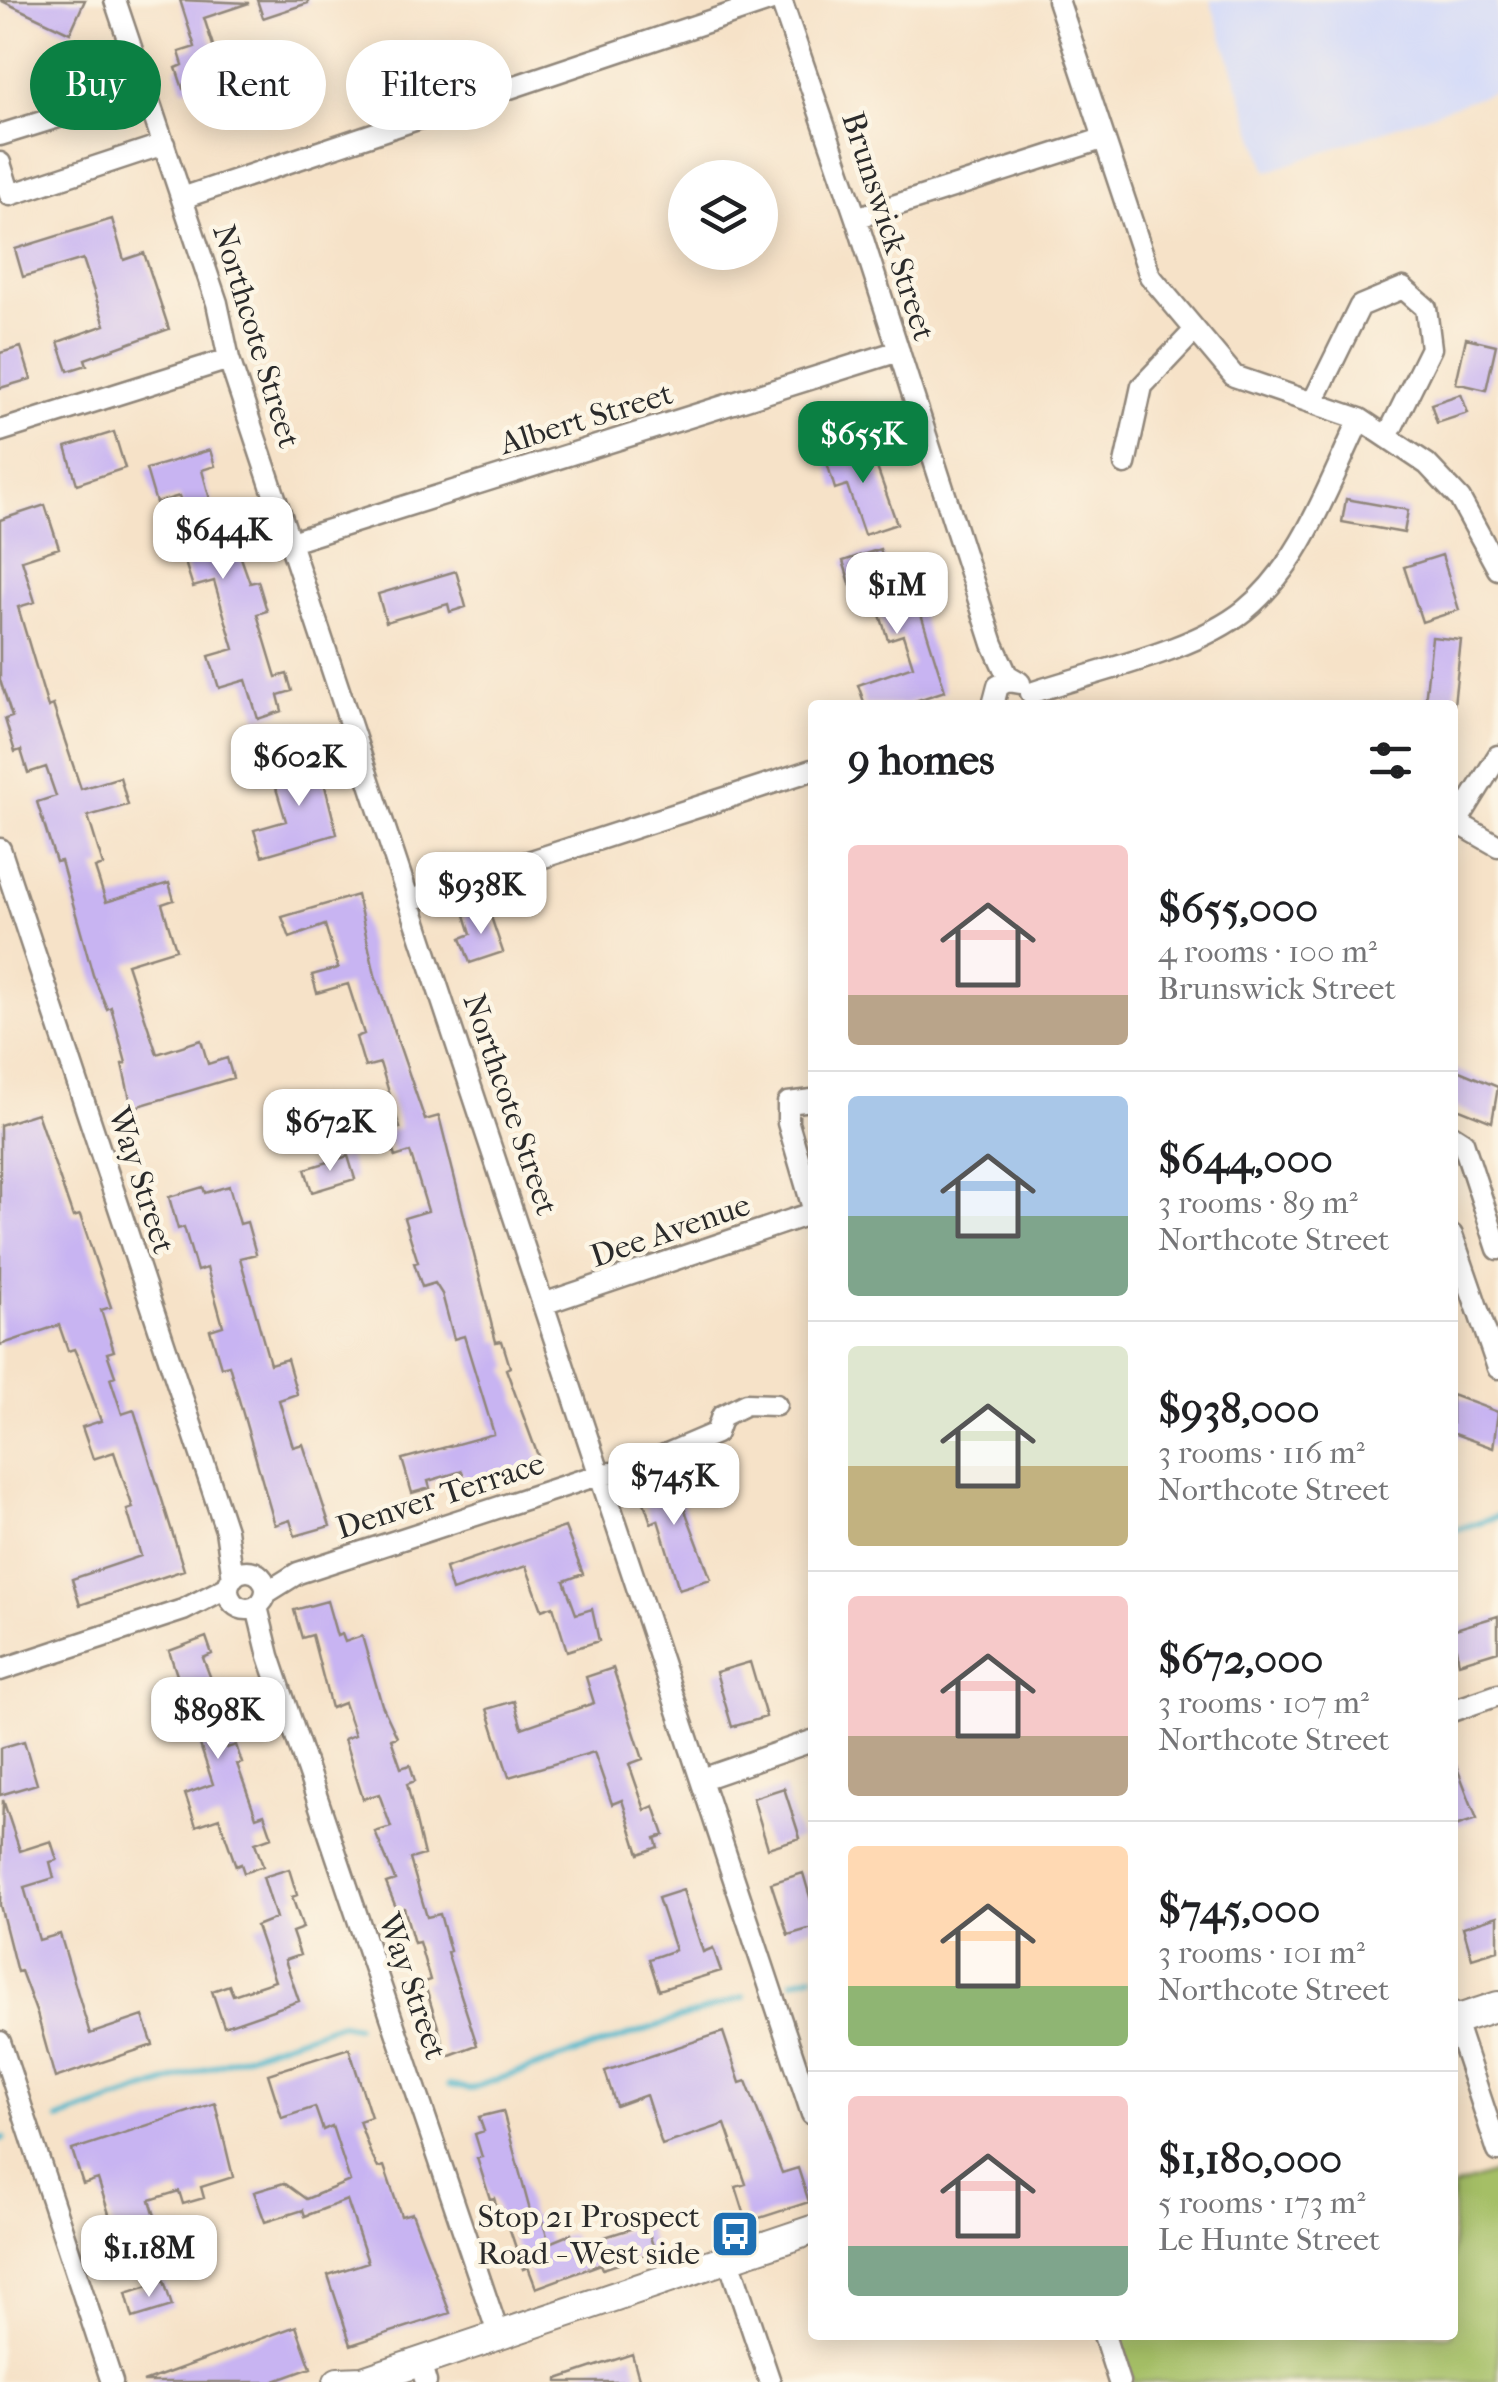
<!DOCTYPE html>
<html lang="en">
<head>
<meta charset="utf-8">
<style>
	:root { --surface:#fff; --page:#f2f2f2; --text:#202124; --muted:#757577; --line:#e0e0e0; --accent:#0b8043 }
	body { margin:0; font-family:"IM FELL French Canon",serif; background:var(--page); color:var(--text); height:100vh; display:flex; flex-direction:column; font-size:38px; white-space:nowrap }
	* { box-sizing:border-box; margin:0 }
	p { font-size:32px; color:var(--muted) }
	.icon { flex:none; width:55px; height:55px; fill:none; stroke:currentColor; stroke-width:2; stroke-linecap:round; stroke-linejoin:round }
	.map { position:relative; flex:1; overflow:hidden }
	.side { position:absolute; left:808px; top:700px; width:650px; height:1640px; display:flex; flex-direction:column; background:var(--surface); border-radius:10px; box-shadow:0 5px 25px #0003 }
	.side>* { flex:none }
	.guide { position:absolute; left:30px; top:40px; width:628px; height:90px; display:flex; gap:20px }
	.fabs { position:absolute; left:668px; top:160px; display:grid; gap:20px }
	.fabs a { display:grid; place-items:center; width:110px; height:110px; border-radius:50%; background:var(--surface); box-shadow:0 5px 25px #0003; font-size:50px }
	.price { position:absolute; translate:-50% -85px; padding:0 22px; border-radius:20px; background:#fff; color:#222; font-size:32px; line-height:65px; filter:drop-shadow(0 2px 5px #0008) }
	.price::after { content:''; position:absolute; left:50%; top:60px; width:30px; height:22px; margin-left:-15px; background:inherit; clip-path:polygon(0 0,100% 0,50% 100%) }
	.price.on { background:var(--accent); color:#fff }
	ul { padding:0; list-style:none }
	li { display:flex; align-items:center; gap:30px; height:250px; padding:0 40px }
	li+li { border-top:2px solid var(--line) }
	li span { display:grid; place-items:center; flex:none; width:280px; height:200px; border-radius:10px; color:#555 }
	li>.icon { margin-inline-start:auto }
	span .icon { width:120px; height:120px; fill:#fffc; stroke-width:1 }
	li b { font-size:42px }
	h2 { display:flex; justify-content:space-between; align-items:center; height:120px; padding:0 40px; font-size:42px }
	.tag { padding:0 35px; border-radius:45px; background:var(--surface); box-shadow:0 5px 25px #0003; font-size:35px; line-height:90px }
	.tag.on { background:var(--accent); color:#fff }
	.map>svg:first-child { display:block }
	.built { fill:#d2d9f9 }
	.green { fill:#a5bf66; stroke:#687548; stroke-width:2.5 }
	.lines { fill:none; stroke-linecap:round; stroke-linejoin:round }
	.stream { stroke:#4db6cb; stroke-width:6 }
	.building { fill:#c8b4f2 }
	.minor-casing { stroke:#90867a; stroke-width:25 }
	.major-casing { stroke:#90867a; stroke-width:32 }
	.minor { stroke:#fff; stroke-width:20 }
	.major { stroke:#fff; stroke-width:28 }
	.labels { text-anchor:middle; stroke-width:9; stroke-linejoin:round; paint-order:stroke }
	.street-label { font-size:32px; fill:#2b2b2b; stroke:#fcf5e5 }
	.poi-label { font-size:32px; fill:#2b2b2b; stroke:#fcf5e5; text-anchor:end }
</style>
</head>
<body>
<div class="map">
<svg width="1498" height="2382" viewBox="0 0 1498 2382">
	<rect width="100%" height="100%" fill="#fcf5e5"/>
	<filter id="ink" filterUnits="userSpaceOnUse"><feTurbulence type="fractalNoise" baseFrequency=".01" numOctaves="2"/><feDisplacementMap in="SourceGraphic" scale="20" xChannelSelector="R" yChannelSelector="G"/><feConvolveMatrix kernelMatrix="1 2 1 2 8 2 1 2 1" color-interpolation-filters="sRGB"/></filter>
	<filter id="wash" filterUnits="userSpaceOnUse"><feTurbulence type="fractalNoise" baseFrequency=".0048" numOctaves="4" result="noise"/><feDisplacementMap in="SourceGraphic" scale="40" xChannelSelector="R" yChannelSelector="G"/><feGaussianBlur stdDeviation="2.25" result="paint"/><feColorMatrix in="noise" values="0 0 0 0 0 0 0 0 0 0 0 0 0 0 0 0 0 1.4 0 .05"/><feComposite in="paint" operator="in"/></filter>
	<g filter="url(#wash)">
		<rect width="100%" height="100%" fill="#f6e2c8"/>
		<path class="built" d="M 1210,0 L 1498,0 L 1498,90 L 1267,172 Z"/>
		<path class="green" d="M 1498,2172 L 1498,2382 L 1133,2382 L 1117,2335 L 1452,2335 L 1453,2187 Z"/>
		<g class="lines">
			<path class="stream" d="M 1452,1531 L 1498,1516
				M 793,1981 L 812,1975
				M 449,2085 L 469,2089 L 744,1997
				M 59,2119 L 341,2023 L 356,2026
				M 0,2139 L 4,2138"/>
		</g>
		<g id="blocks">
			<path class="building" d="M 0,0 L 85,0 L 70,33 Z
				M 180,0 L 249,3 L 204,18 L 223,76 L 183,89 L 176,68 L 183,65 L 179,52 L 195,47 Z
				M 257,0 L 308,0 L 308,3 L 263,18 Z
				M 112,219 L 124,260 L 144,253 L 169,329 L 85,359 L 87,365 L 68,371 L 58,342 L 105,325 L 83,259 L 23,277 L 15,249 Z
				M 1466,338 L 1496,345 L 1486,390 L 1456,383 Z
				M 21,347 L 31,379 L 0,388 L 0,353 Z
				M 1461,394 L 1468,413 L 1437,423 L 1431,404 Z
				M 114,432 L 125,468 L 77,484 L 66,447 Z
				M 868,442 L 897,524 L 864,535 L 847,485 L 835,489 L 825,456 Z
				M 210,450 L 215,466 L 202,470 L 211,503 L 216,519 L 226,515 L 250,583 L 258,581 L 267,611 L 257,614 L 276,677 L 287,674 L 292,691 L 278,695 L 282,711 L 258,719 L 246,680 L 219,688 L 209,656 L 234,649 L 214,581 L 193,587 L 183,556 L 198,551 L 179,496 L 156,503 L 146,469 Z
				M 1346,499 L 1408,510 L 1404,533 L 1342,522 Z
				M 45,505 L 59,548 L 22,560 L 35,602 L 18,607 L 48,707 L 53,705 L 81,789 L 120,777 L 128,805 L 88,816 L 103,865 L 95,868 L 106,902 L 169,883 L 174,900 L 162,904 L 176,949 L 127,964 L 157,1054 L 201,1040 L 208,1064 L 227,1058 L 233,1078 L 132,1108 L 122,1064 L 126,1063 L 111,1007 L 107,1009 L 93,975 L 61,861 L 56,862 L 37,802 L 56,796 L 46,767 L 28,773 L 21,750 L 15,752 L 5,719 L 12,717 L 0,680 L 0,520 Z
				M 880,549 L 893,586 L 900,583 L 906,602 L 916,598 L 945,691 L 903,705 L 865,705 L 858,685 L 913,666 L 903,635 L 888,640 L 869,580 L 851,586 L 843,561 Z
				M 1442,555 L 1459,610 L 1422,622 L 1404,567 Z
				M 456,571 L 466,607 L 450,612 L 448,604 L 386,622 L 378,594 Z
				M 1432,637 L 1461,640 L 1454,705 L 1425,702 Z
				M 318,758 L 337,834 L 262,856 L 254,830 L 286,821 L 271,772 Z
				M 357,895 L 375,975 L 425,1120 L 439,1116 L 496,1342 L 502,1341 L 510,1367 L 506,1369 L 541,1464 L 466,1485 L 462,1471 L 428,1481 L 430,1488 L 412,1493 L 402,1459 L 494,1434 L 464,1336 L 454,1339 L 442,1294 L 435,1283 L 422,1287 L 414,1263 L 418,1262 L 404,1218 L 428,1211 L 410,1152 L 395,1157 L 387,1132 L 400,1128 L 380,1063 L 365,1067 L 356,1037 L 364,1034 L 348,984 L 317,993 L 312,975 L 338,968 L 325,925 L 290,938 L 282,917 Z
				M 488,908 L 503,952 L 470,963 L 461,938 L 471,934 L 465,915 Z
				M 1452,1068 L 1498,1087 L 1492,1122 L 1452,1106 Z
				M 37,1113 L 73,1217 L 80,1215 L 111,1307 L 101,1310 L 114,1351 L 107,1353 L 115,1376 L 110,1378 L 122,1414 L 134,1410 L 184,1570 L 80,1605 L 72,1579 L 141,1556 L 127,1510 L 133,1508 L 114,1452 L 93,1459 L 82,1427 L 101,1421 L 80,1362 L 74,1349 L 68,1351 L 59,1325 L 0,1345 L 0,1125 Z
				M 348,1156 L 355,1179 L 312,1192 L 305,1169 Z
				M 229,1186 L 240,1224 L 247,1222 L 256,1254 L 240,1258 L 270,1364 L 287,1359 L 297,1394 L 279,1400 L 293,1447 L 303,1444 L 330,1526 L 295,1536 L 290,1520 L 275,1525 L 229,1365 L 221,1367 L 210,1330 L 223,1326 L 207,1268 L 197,1271 L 184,1227 L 178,1229 L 169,1197 L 203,1187 L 205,1193 Z
				M 1452,1395 L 1498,1412 L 1493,1448 L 1452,1433 Z
				M 669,1468 L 711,1579 L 679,1589 L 658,1520 L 651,1523 L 637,1482 Z
				M 565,1527 L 583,1574 L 564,1581 L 576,1614 L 592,1609 L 599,1641 L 567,1651 L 553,1606 L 542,1610 L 526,1566 L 452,1591 L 445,1568 Z
				M 327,1601 L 337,1636 L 342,1634 L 345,1642 L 362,1636 L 382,1705 L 397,1737 L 391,1739 L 401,1768 L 410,1765 L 415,1781 L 407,1784 L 424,1855 L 410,1859 L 427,1917 L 440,1914 L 450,1951 L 447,1952 L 477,2045 L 447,2056 L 424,1982 L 430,1980 L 419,1942 L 414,1943 L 404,1908 L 397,1910 L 386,1883 L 395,1880 L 375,1832 L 391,1827 L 379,1794 L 363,1799 L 344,1739 L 355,1735 L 344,1703 L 331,1708 L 312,1635 L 302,1638 L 294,1610 Z
				M 1498,1616 L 1498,1651 L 1459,1663 L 1452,1630 Z
				M 206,1637 L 212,1654 L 203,1658 L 224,1713 L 217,1715 L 227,1748 L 236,1745 L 242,1763 L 237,1764 L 256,1817 L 264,1814 L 272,1837 L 255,1843 L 263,1866 L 244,1873 L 241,1864 L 236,1866 L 219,1818 L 196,1826 L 185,1794 L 213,1784 L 169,1651 Z
				M 750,1662 L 766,1717 L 732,1727 L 716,1672 Z
				M 613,1668 L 643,1759 L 629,1764 L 645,1810 L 654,1806 L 664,1835 L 655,1838 L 658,1847 L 639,1854 L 622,1800 L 612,1804 L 594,1752 L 509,1777 L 487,1709 L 514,1701 L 522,1728 L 594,1703 L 586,1677 Z
				M 24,1741 L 37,1784 L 0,1795 L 0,1748 Z
				M 1452,1755 L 1477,1819 L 1452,1827 Z
				M 784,1788 L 800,1838 L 768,1848 L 753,1798 Z
				M 3,1800 L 20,1851 L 51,1841 L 57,1860 L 50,1862 L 54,1878 L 24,1887 L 39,1940 L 60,1934 L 90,2034 L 143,2016 L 153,2045 L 55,2078 L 37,2014 L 21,1971 L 17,1972 L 0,1905 Z
				M 289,1869 L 297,1895 L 292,1897 L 303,1928 L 292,1932 L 300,1955 L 285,1960 L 299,2001 L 224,2027 L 212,1991 L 229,1985 L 233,1995 L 275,1981 L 256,1926 L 276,1918 L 263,1877 Z
				M 803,1873 L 812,1904 L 812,1928 L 788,1935 L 771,1883 Z
				M 683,1890 L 703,1952 L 713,1948 L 721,1971 L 659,1990 L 649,1959 L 675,1950 L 658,1898 Z
				M 1498,1916 L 1498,1950 L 1472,1958 L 1463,1927 Z
				M 723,2032 L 740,2083 L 746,2081 L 782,2173 L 798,2168 L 809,2202 L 747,2222 L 736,2187 L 746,2184 L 725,2124 L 662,2145 L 646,2095 L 616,2106 L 605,2071 Z
				M 349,2048 L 371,2117 L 359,2121 L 370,2152 L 378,2168 L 384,2166 L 401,2216 L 412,2213 L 450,2313 L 351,2345 L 328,2275 L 368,2262 L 347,2200 L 305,2216 L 303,2210 L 265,2222 L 254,2192 L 284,2183 L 306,2199 L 350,2181 L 332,2126 L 323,2130 L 315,2107 L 282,2118 L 268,2074 Z
				M 215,2103 L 233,2177 L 201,2187 L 204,2198 L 183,2204 L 179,2191 L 150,2200 L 163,2241 L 122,2255 L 98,2179 L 83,2184 L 72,2150 Z
				M 503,2111 L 532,2218 L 541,2216 L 549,2243 L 571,2234 L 576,2246 L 646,2224 L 655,2252 L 603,2269 L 601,2264 L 536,2288 L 528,2267 L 523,2269 L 508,2224 L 502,2225 L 494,2198 L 490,2199 L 477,2158 L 482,2157 L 475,2134 L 484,2131 L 479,2117 Z
				M 164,2281 L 172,2306 L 133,2318 L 126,2293 Z
				M 296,2326 L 311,2368 L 272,2382 L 143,2382 Z
				M 632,2354 L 640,2382 L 558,2382 L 558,2379 Z"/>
		</g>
	</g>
	<g filter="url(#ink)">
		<use href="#blocks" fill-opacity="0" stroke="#90867a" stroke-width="2.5"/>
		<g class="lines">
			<g class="minor-casing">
				<path id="minor" d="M 115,0 L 217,303 L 229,359 L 812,2114
					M 781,0 L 856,218 L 993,644 L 1007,675 L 1019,682
					M 1058,0 L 1150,276 L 1234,376 L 1360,419 L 1427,464 L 1460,499 L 1498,569
					M 0,135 L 146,90
					M 0,163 L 10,195 L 164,144
					M 182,198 L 772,0
					M 856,218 L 1102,139
					M 1314,400 L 1360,306 L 1403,288 L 1426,308 L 1431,348 L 1388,435
					M 0,431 L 229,359
					M 1125,464 L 1142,386 L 1195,330
					M 291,542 L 899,351
					M 1031,693 C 1095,671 1193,652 1245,610 C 1302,564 1329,483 1360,419
					M 993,705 L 998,686 L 1008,681 L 1020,683
					M 1458,823 L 1498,846
					M 1452,830 L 1498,756
					M 0,849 L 226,1530 L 233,1578
					M 411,900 L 812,770
					M 812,1100 L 788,1103 L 788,1123 L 812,1205
					M 1452,1135 L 1463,1142 L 1498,1249
					M 1452,1235 L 1498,1368
					M 546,1303 L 812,1213
					M228 1590a19 19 0 1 1 38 0a19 19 0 1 1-38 0Z
					M 266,1593 L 298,1573 L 601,1474 L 625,1472 L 716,1433 L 722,1416 L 746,1404 L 776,1405
					M 257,1607 L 269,1656 L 499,2336
					M 0,1670 L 183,1610 L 228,1587
					M 1452,1711 L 1498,1695
					M 702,1779 L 812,1741
					M 1452,2012 L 1498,2151
					M 0,2042 L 112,2382
					M 729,2260 L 770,2382
					M 1104,2335 L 1119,2382
					M 420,2362 L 426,2382"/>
			</g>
			<g class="major-casing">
				<path id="major" d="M 1452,2021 L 1498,2006
					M 338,2382 L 363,2381 L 812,2230"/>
			</g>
			<use href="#minor" class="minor"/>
			<use href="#major" class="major"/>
		</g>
	</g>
	<defs>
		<g id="bus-square" transform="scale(2.5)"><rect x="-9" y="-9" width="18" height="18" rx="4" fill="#1f6fb2" stroke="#fcf5e5"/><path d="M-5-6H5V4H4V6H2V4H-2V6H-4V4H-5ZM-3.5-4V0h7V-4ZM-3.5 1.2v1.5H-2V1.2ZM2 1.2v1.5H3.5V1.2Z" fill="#fff"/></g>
	</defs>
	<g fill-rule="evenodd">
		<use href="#bus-square" x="735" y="2234"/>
	</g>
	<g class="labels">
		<g class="street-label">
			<text transform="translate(889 226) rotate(72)" y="11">Brunswick Street</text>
			<text transform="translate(257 336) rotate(73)" y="11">Northcote Street</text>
			<text transform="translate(586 418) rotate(-17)" y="11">Albert Street</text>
			<text transform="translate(511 1104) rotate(71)" y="11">Northcote Street</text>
			<text transform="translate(142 1180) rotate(72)" y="11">Way Street</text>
			<text transform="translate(670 1230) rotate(-19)" y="11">Dee Avenue</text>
			<text transform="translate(440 1495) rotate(-18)" y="11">Denver Terrace</text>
			<text transform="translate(413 1986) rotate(71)" y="11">Way Street</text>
		</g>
		<g class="poi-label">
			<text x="700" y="2227">Stop 21 Prospect<tspan x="700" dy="37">Road - West side</tspan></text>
		</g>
	</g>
</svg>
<div class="fabs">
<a><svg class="icon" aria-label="layers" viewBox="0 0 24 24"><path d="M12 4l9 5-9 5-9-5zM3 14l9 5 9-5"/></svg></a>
</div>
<b class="price on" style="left:863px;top:486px">$655K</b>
<b class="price" style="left:223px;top:582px">$644K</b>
<b class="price" style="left:897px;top:637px">$1M</b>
<b class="price" style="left:299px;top:809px">$602K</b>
<b class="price" style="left:481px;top:937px">$938K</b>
<b class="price" style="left:330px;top:1174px">$672K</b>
<b class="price" style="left:674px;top:1528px">$745K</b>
<b class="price" style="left:218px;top:1762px">$898K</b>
<b class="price" style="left:149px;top:2300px">$1.18M</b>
<div class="guide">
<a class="tag on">Buy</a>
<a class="tag">Rent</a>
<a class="tag">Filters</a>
</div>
<section class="side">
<h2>9 homes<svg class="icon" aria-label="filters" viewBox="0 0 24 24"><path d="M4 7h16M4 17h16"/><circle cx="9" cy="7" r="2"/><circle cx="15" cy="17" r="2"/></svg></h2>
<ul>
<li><span style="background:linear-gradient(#f6c9c9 75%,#b9a48a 0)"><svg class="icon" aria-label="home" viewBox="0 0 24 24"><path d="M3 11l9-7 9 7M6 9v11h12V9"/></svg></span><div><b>$655,000</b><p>4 rooms · 100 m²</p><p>Brunswick Street</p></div></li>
<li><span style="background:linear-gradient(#a9c7e8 60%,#7fa58c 0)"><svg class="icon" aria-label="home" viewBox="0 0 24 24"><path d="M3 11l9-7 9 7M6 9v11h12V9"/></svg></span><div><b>$644,000</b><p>3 rooms · 89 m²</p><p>Northcote Street</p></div></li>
<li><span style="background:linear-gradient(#dfe7d0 60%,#c2b280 0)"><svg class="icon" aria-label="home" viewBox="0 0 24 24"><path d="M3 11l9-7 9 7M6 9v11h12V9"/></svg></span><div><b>$938,000</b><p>3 rooms · 116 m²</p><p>Northcote Street</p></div></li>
<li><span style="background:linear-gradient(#f6c9c9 70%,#b9a48a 0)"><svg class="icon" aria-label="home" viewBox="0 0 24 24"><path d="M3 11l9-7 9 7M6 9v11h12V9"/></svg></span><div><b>$672,000</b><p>3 rooms · 107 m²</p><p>Northcote Street</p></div></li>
<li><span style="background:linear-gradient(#ffd9b3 70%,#8fb573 0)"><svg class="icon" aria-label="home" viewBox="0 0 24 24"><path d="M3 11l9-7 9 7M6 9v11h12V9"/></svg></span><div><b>$745,000</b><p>3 rooms · 101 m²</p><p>Northcote Street</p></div></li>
<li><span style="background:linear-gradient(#f6c9c9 75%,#7fa58c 0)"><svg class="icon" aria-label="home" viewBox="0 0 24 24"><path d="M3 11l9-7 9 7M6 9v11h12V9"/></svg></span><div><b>$1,180,000</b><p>5 rooms · 173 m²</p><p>Le Hunte Street</p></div></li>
</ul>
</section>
</div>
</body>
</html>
